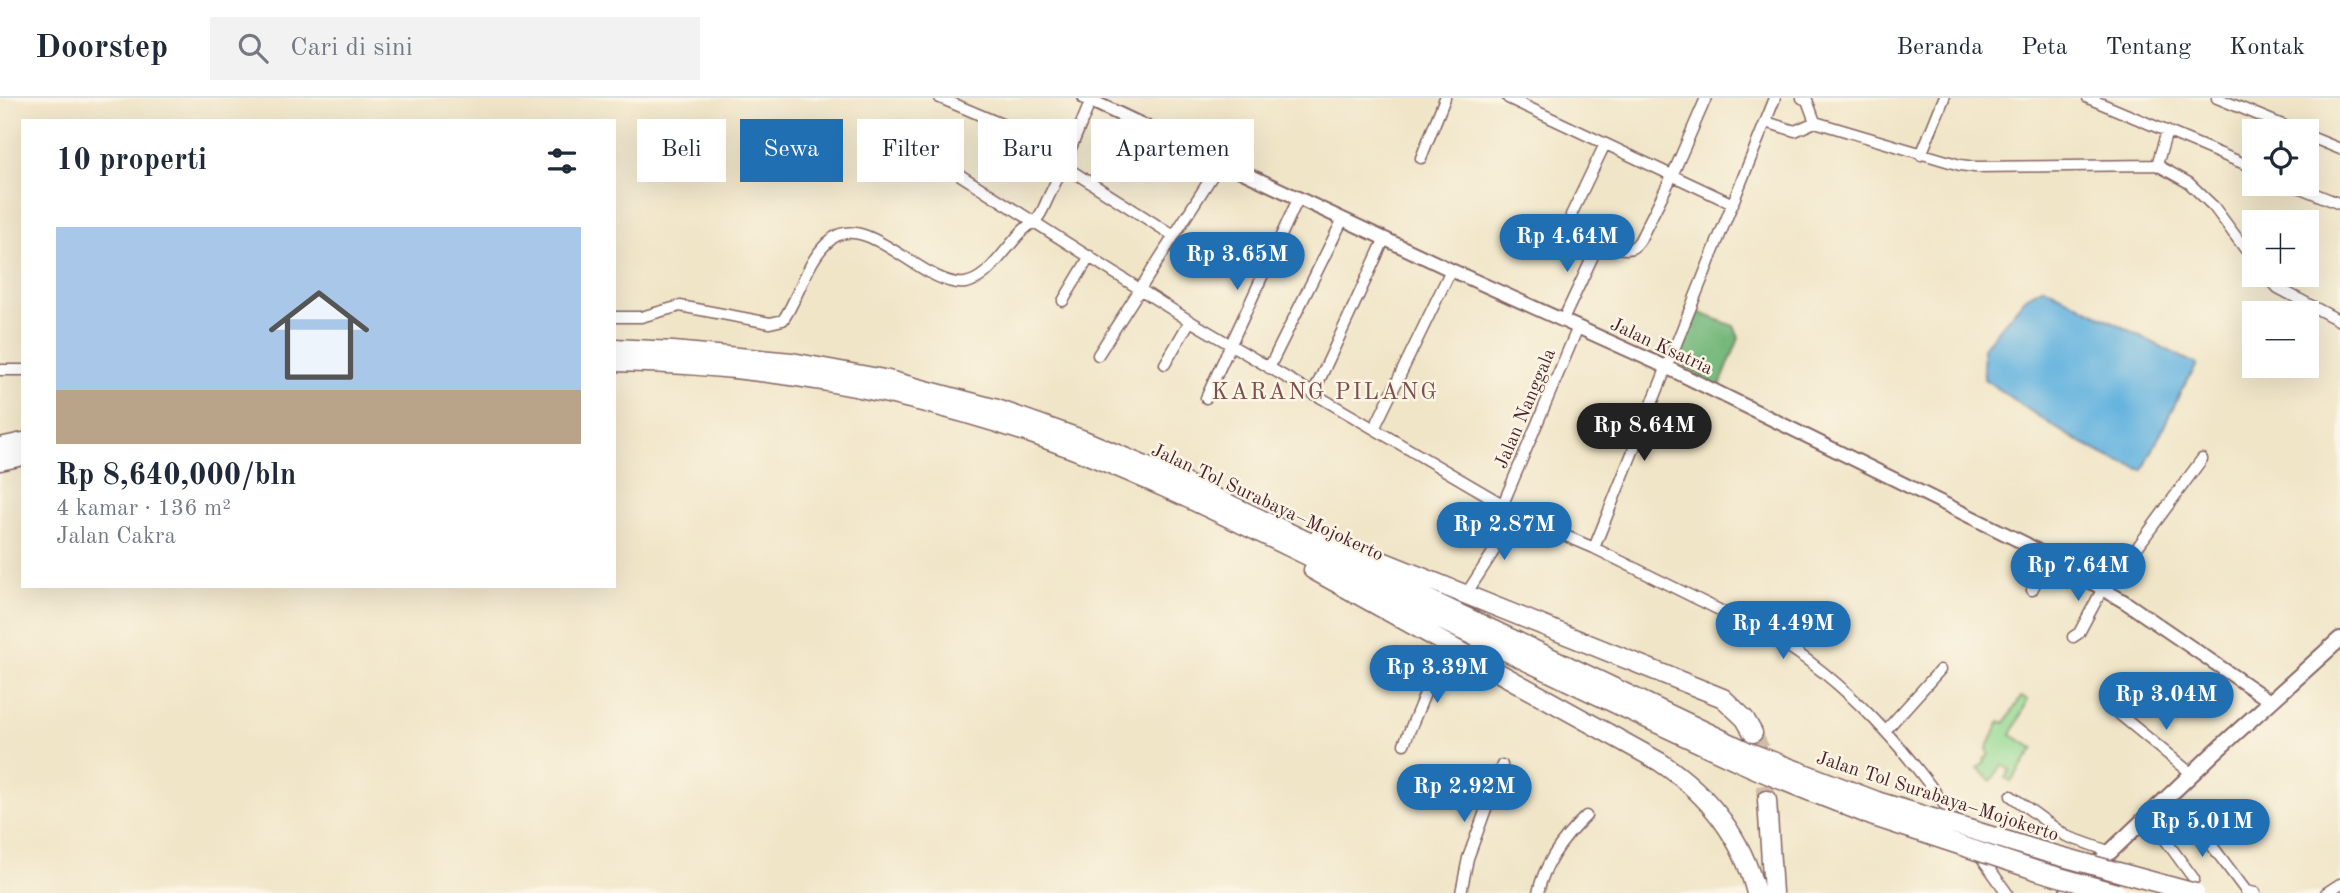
<!DOCTYPE html>
<html lang="id">
<head>
<meta charset="utf-8">
<style>
	:root { --surface:#fff; --page:#f2f2f3; --text:#1f2937; --muted:#747a83; --line:#e0e1e3; --accent:#1f6fb2 }
	body { margin:0; font-family:"Old Standard TT",serif; background:var(--page); color:var(--text); height:100vh; display:flex; flex-direction:column; font-size:26px; white-space:nowrap }
	* { box-sizing:border-box; margin:0 }
	p { font-size:23px; color:var(--muted) }
	.icon { flex:none; width:38px; height:38px; fill:none; stroke:currentColor; stroke-width:2; stroke-linecap:round; stroke-linejoin:round }
	.map { position:relative; flex:1; overflow:hidden }
	.side { position:absolute; left:21px; top:21px; width:595px; height:469px; display:flex; flex-direction:column; background:var(--surface); border-radius:0px; box-shadow:0 7px 28px #0002 }
	.side>* { flex:none }
	.top-card { position:absolute; left:637px; top:21px; width:665px; height:63px; display:flex; gap:14px }
	.controls { position:absolute; left:2242px; top:21px; display:grid; gap:14px }
	.controls a { display:grid; place-items:center; width:77px; height:77px; border-radius:0px; background:var(--surface); box-shadow:0 7px 28px #0002; font-size:35px }
	.price { position:absolute; translate:-50% -60px; padding:0 16px; border-radius:24px; background:var(--accent); color:#fff; font-size:23px; line-height:46px; filter:drop-shadow(0 2px 4px #0008) }
	.price::after { content:''; position:absolute; left:50%; top:42px; width:21px; height:16px; margin-left:-10px; background:inherit; clip-path:polygon(0 0,100% 0,50% 100%) }
	.price.selected { background:#222; color:#fff }
	ul { padding:0; list-style:none }
	li { display:grid; align-content:center; gap:14px; height:371px; padding:0 35px }
	li+li { border-top:2px solid var(--line) }
	li span { display:grid; place-items:center; height:217px; border-radius:0px; color:#555 }
	li>.icon { margin-inline-start:auto }
	span .icon { width:126px; height:126px; fill:#fffc; stroke-width:1 }
	li b { font-size:30px }
	h2 { display:flex; justify-content:space-between; align-items:center; height:84px; padding:0 35px; font-size:30px }
	.tag { padding:0 24px; border-radius:0px; background:var(--surface); box-shadow:0 7px 28px #0002; font-size:24px; line-height:63px }
	.tag.selected { background:var(--accent); color:#fff }
	header { display:flex; align-items:center; gap:42px; box-sizing:border-box; height:98px; padding:0 35px; background:var(--surface); border-bottom:2px solid var(--line) }
	header strong { font-size:33px }
	nav { display:flex; gap:38px; margin-inline-start:auto; font-size:24px }
	.search { width:490px; height:63px; background:var(--page); display:flex; align-items:center; gap:18px; box-sizing:border-box; padding:0 24px; border-radius:0px; color:var(--muted); font-size:26px }
	.map>svg:first-child { display:block }
	.green { fill:#93d892; stroke:#6e7c5e; stroke-width:2 }
	.forest { fill:#76b87c; stroke:#606c54; stroke-width:2 }
	.water { fill:#65b3df; stroke:#586985; stroke-width:2 }
	.lines { fill:none; stroke-linecap:round; stroke-linejoin:round }
	.motorway-tunnel { stroke:#cfbda8; stroke-width:18; stroke-dasharray:18 9; stroke-linecap:butt }
	.minor-casing { stroke:#846462; stroke-width:13 }
	.tertiary-casing { stroke:#846462; stroke-width:16 }
	.primary-casing { stroke:#846462; stroke-width:18 }
	.motorway-casing { stroke:#846462; stroke-width:21 }
	.minor { stroke:#fff; stroke-width:10 }
	.tertiary { stroke:#fff; stroke-width:12 }
	.primary { stroke:#fff; stroke-width:14 }
	.motorway { stroke:#fff; stroke-width:18 }
	.motorway-bridge-casing { stroke:#846462; stroke-width:21; stroke-linecap:butt }
	.motorway-bridge { stroke:#fff; stroke-width:18 }
	.labels { text-anchor:middle; stroke-width:5; stroke-linejoin:round; paint-order:stroke }
	.street-label { font-size:19px; fill:#4a1f2b; stroke:#fcf5e5 }
	.quarter-label { font-size:23px; letter-spacing:2px; fill:#7d4f4d; stroke:#fcf5e5 }
</style>
</head>
<body>
<header>
<strong>Doorstep</strong>
<div class="search"><svg class="icon" aria-label="search" viewBox="0 0 24 24"><circle cx="10" cy="10" r="6"/><path d="M15 15l6 6"/></svg>Cari di sini</div>
<nav><a>Beranda</a><a>Peta</a><a>Tentang</a><a>Kontak</a></nav>
</header>
<div class="map">
<svg width="2340" height="795" viewBox="0 0 2340 795">
	<rect width="100%" height="100%" fill="#fcf5e5"/>
	<filter id="ink" filterUnits="userSpaceOnUse"><feTurbulence type="fractalNoise" baseFrequency=".0143" numOctaves="2"/><feDisplacementMap in="SourceGraphic" scale="14" xChannelSelector="R" yChannelSelector="G"/><feConvolveMatrix kernelMatrix="1 2 1 2 8 2 1 2 1" color-interpolation-filters="sRGB"/></filter>
	<filter id="wash" filterUnits="userSpaceOnUse"><feTurbulence type="fractalNoise" baseFrequency=".00686" numOctaves="4" result="noise"/><feDisplacementMap in="SourceGraphic" scale="28" xChannelSelector="R" yChannelSelector="G"/><feGaussianBlur stdDeviation="1.57" result="paint"/><feColorMatrix in="noise" values="0 0 0 0 0 0 0 0 0 0 0 0 0 0 0 0 0 1.4 0 .05"/><feComposite in="paint" operator="in"/></filter>
	<g filter="url(#wash)">
		<rect width="100%" height="100%" fill="#f0e5c7"/>
		<path class="green" d="M 2021,599 L 2028,602 L 2011,637 L 2034,650 L 2011,684 L 2005,680 L 2010,672 L 2002,667 L 1991,683 L 1978,671 L 1985,664 L 1984,662 L 1989,656 L 1987,651 L 2000,623 L 2005,625 Z"/>
		<path class="forest" d="M 1692,212 L 1734,228 L 1739,240 L 1719,290 L 1675,262 Z"/>
		<path class="water" d="M 2044,189 L 2197,267 L 2181,293 L 2143,372 C 2084,354 2034,315 1984,281 L 1983,250 L 2026,199 Z"/>
	</g>
	<g filter="url(#ink)">
		<g class="lines">
			<path class="motorway-tunnel" d="M 1753,635 L 1761,652 L 1767,702"/>
			<g class="minor-casing">
				<path id="minor" d="M 940,0 L 1070,55
					M 1508,0 L 1733,106
					M 1802,0 L 1807,2 L 1815,24
					M 2088,0 L 2254,70
					M 2217,0 L 2297,33
					M 1766,24 L 1795,33 L 1815,24 L 1960,67 L 1975,69 L 2157,67 L 2189,85 L 2214,109 L 2254,163
					M 2306,37 L 2340,51
					M 1605,46 L 1571,117 C 1576,132 1618,156 1632,150 C 1636,148 1638,145 1640,142 L 1672,78 L 1706,0
					M 1921,57 L 1944,0
					M 1421,60 L 1445,0
					M 938,63 L 1190,223 L 1533,424 L 1594,450 L 1770,537 C 1848,584 1907,652 1958,726
					M 2157,67 L 2167,33
					M 1064,68 L 1174,138
					M 2291,86 L 2340,106
					M 2266,177 L 2278,190 L 2340,223
					M 1063,203 L 1090,158
					M 614,219 L 641,219 L 680,208 L 770,225 L 783,222 C 801,196 807,159 833,140 C 868,114 926,190 965,185 C 983,182 995,165 1006,152 C 1013,144 1019,135 1028,128 C 1030,127 1035,124 1036,122 C 1042,116 1045,106 1049,98 C 1065,66 1078,33 1092,0
					M 1563,222 L 1600,143
					M 1098,257 L 1221,64
					M 1165,266 L 1190,223
					M 1269,270 L 1343,121
					M 0,272 L 23,272
					M 1313,296 L 1385,140
					M 1206,300 L 1298,101
					M 1375,329 L 1451,172
					M 1503,406 L 1578,229
					M 1594,450 L 1775,0
					M 1470,490 L 1510,428 L 1520,422 L 1531,424
					M 2032,492 L 2048,459
					M 2106,492 L 2202,361
					M 2073,539 L 2079,535 L 2103,490
					M 2119,616 L 2192,676
					M 1886,632 L 1940,572
					M 1404,646 L 1441,557
					M 2011,698 L 2066,738 L 2111,754
					M 2164,701 L 2195,737 L 2204,737 L 2246,793 L 2255,795
					M 2147,717 L 2194,781
					M 1979,756 L 2007,795
					M 1461,795 L 1468,760 L 1502,667
					M 1538,795 C 1544,766 1564,739 1586,718
					M 2326,795 L 2340,786"/>
			</g>
			<g class="tertiary-casing">
				<path id="tertiary" d="M 1085,0 L 1451,172 L 1666,269 L 2026,446 L 2125,504 L 2270,603"/>
			</g>
			<g class="primary-casing">
				<path id="primary" d="M 2067,795 L 2216,653 L 2340,541"/>
			</g>
			<g class="motorway-casing">
				<path id="motorway" d="M 614,250 L 673,253 L 792,264 L 884,281 L 997,311 L 1084,342 L 1183,384 L 1749,654 L 1877,703
					M 614,264 C 758,266 904,292 1040,339 C 1153,379 1260,436 1368,487 C 1493,547 1617,608 1742,665 C 1785,685 1830,701 1874,719
					M 0,349 L 23,344
					M 0,363 L 23,358
					M 1320,438 L 1723,600 L 1745,621 L 1753,635
					M 1313,472 L 1660,664 C 1708,696 1742,738 1756,795
					M 1767,702 L 1773,795"/>
			</g>
			<use href="#minor" class="minor"/>
			<use href="#tertiary" class="tertiary"/>
			<use href="#primary" class="primary"/>
			<use href="#motorway" class="motorway"/>
			<g class="motorway-bridge-casing">
				<path id="motorway-bridge" d="M 1877,703 L 2041,753 L 2195,795
					M 1874,719 L 2038,773 L 2116,795"/>
			</g>
			<use href="#motorway-bridge" class="motorway-bridge"/>
		</g>
	</g>
	<g class="labels">
		<g class="street-label">
			<text transform="translate(1662 247) rotate(25)" y="7">Jalan Ksatria</text>
			<text transform="translate(1524 310) rotate(-67)" y="7">Jalan Nanggala</text>
			<text transform="translate(1268 403) rotate(25)" y="7">Jalan Tol Surabaya–Mojokerto</text>
			<text transform="translate(1938 697) rotate(18)" y="7">Jalan Tol Surabaya–Mojokerto</text>
		</g>
		<g class="quarter-label">
			<text x="1325" y="301">KARANG PILANG</text>
		</g>
	</g>
</svg>
<div class="controls">
<a><svg class="icon" aria-label="locate" viewBox="0 0 24 24"><circle cx="12" cy="12" r="6"/><path d="M12 2v4M12 18v4M2 12h4M18 12h4"/></svg></a>
<a>+</a>
<a>−</a>
</div>
<b class="price" style="left:1567px;top:176px">Rp 4.64M</b>
<b class="price" style="left:1237px;top:194px">Rp 3.65M</b>
<b class="price selected" style="left:1644px;top:365px">Rp 8.64M</b>
<b class="price" style="left:1504px;top:464px">Rp 2.87M</b>
<b class="price" style="left:2078px;top:505px">Rp 7.64M</b>
<b class="price" style="left:1783px;top:563px">Rp 4.49M</b>
<b class="price" style="left:1437px;top:607px">Rp 3.39M</b>
<b class="price" style="left:2166px;top:634px">Rp 3.04M</b>
<b class="price" style="left:1464px;top:726px">Rp 2.92M</b>
<b class="price" style="left:2202px;top:761px">Rp 5.01M</b>
<div class="top-card">
<a class="tag">Beli</a>
<a class="tag selected">Sewa</a>
<a class="tag">Filter</a>
<a class="tag">Baru</a>
<a class="tag">Apartemen</a>
</div>
<section class="side">
<h2>10 properti<svg class="icon" aria-label="filters" viewBox="0 0 24 24"><path d="M4 7h16M4 17h16"/><circle cx="9" cy="7" r="2"/><circle cx="15" cy="17" r="2"/></svg></h2>
<ul>
<li><span style="background:linear-gradient(#a9c7e8 75%,#b9a48a 0)"><svg class="icon" aria-label="home" viewBox="0 0 24 24"><path d="M3 11l9-7 9 7M6 9v11h12V9"/></svg></span><div><b>Rp 8,640,000/bln</b><p>4 kamar · 136 m²</p><p>Jalan Cakra</p></div></li>
</ul>
</section>
</div>
</body>
</html>
